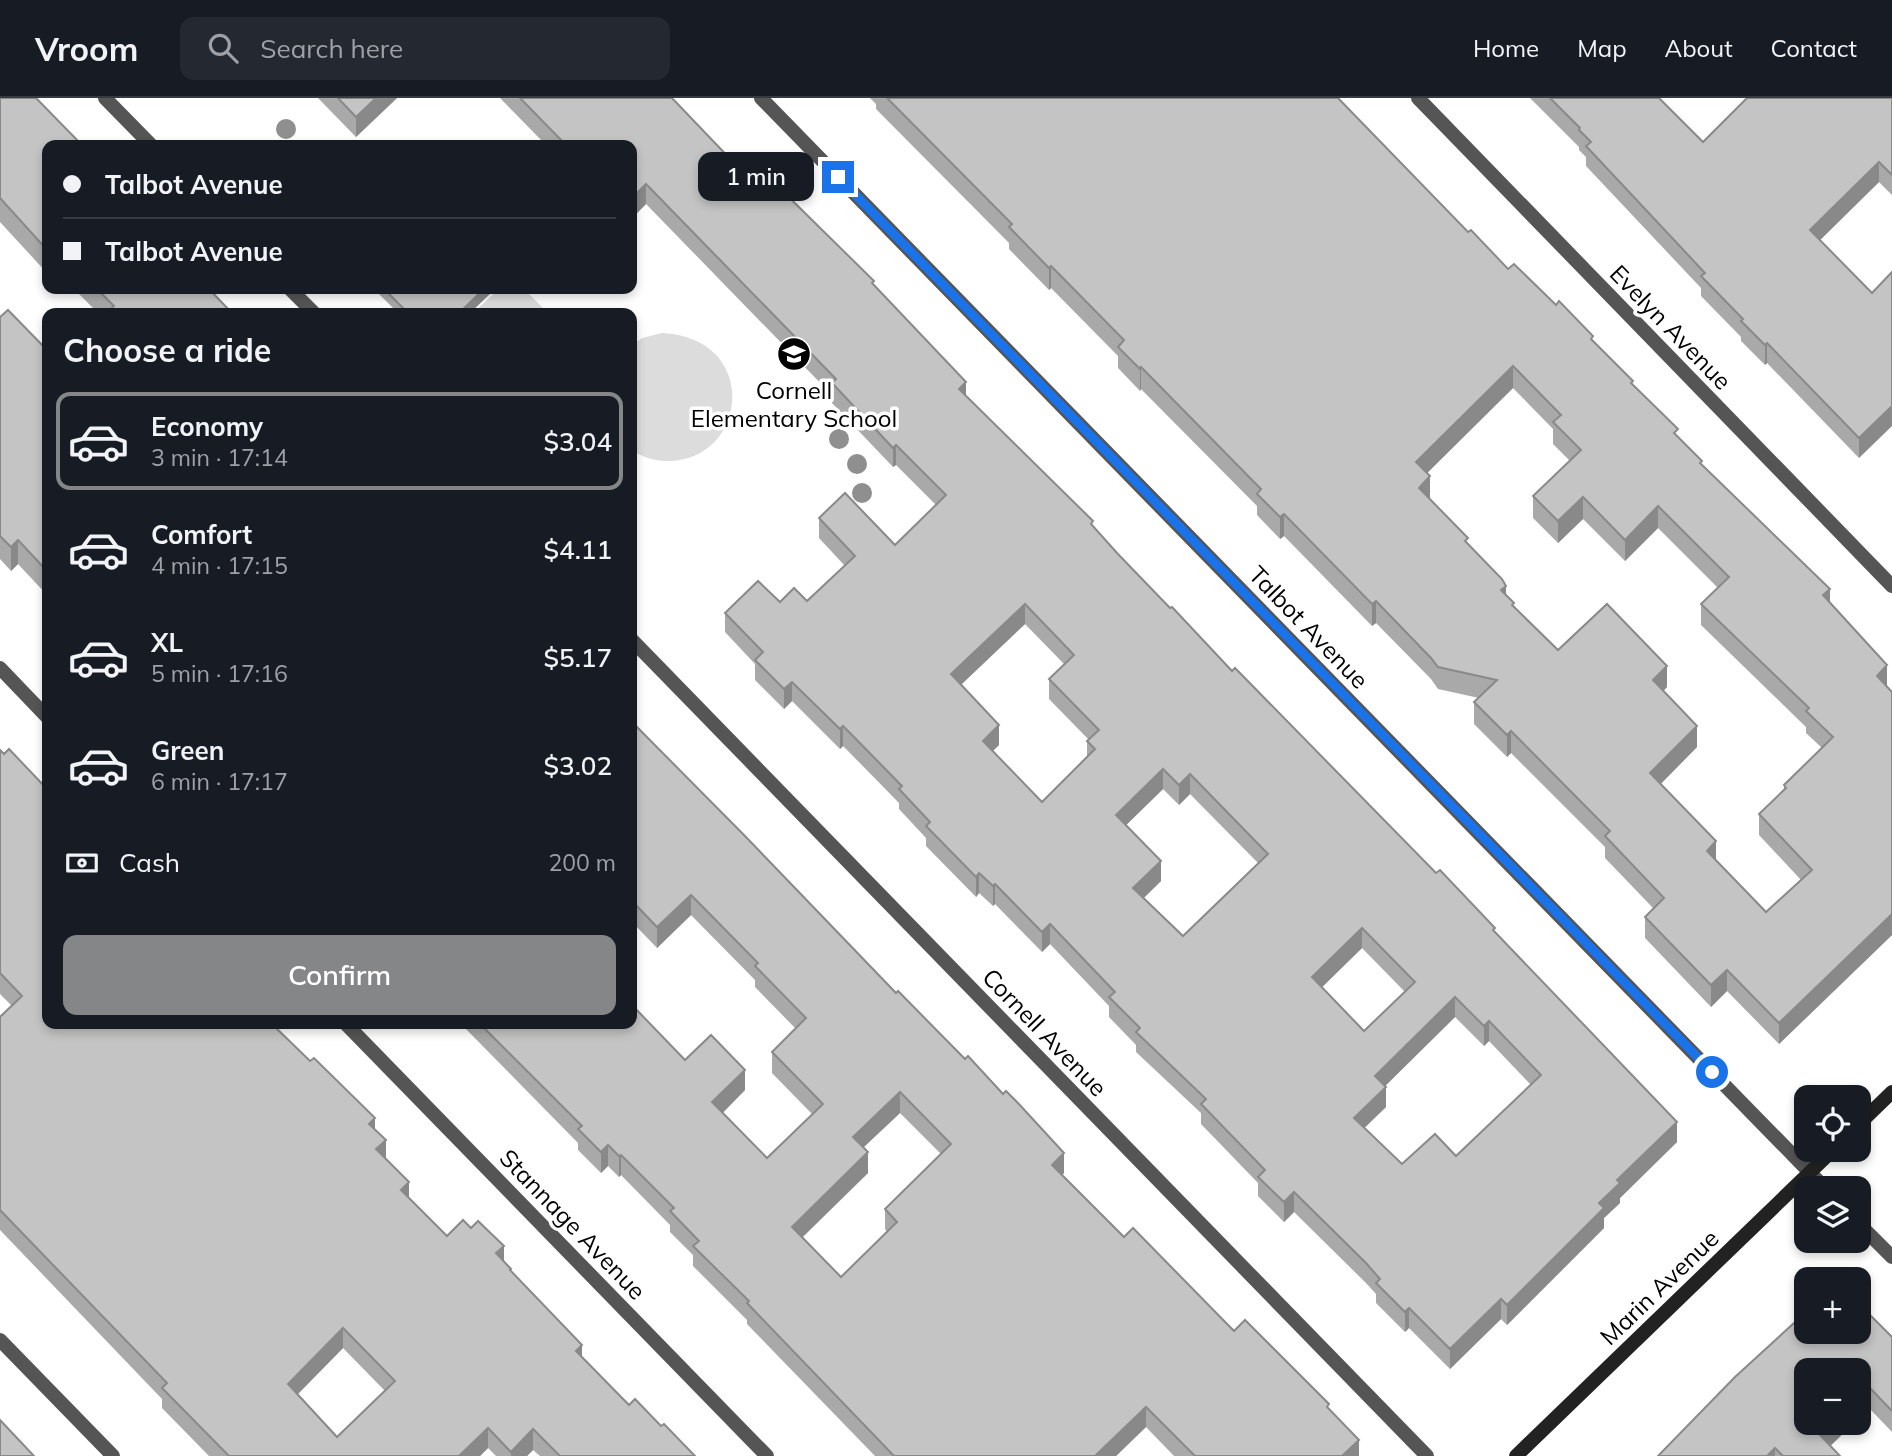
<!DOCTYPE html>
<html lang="en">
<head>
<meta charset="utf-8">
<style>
  :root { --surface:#171b24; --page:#242831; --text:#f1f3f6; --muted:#9ea1a6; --line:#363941; --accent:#858687 }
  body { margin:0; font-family:Mulish,sans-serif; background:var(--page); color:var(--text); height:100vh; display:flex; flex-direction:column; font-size:26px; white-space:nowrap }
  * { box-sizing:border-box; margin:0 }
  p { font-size:23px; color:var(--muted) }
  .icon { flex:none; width:38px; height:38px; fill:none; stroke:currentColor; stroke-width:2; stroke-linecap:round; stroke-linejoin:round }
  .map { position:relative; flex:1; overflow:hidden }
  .side { position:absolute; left:42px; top:210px; width:595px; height:721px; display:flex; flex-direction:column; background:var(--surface); border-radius:14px; box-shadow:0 4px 10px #0003 }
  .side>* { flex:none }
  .guide { position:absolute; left:42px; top:42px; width:595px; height:154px; border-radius:14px; box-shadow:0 4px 10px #0003; display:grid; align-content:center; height:154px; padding:0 21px; background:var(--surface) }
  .buttons { position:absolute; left:1794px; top:987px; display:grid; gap:14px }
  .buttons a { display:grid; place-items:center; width:77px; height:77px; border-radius:14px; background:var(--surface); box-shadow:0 4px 10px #0003; font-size:35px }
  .end { position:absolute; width:32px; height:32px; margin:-16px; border:9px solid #1a73e8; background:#fff; box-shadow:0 0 0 4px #fff }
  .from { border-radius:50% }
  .bubble { position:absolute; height:49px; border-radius:14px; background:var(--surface); box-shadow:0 4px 10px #0003; font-size:23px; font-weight:600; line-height:49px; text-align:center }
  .guide b { display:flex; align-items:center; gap:24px; height:66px; font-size:26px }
  .guide b+b { border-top:2px solid var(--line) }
  .guide i { width:18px; height:18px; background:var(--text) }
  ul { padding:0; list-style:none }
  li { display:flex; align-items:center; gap:21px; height:98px; margin:0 14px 10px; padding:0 7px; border:4px solid transparent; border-radius:14px }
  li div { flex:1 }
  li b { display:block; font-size:26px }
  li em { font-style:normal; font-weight:600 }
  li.on { border-color:var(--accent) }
  li>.icon { width:63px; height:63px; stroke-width:1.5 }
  h2 { padding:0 21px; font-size:32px; line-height:84px }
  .pay { display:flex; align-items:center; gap:18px; height:77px; padding:0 21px; font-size:26px }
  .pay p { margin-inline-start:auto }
  .cta { display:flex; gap:14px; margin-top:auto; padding:14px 21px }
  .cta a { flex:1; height:80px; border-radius:14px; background:var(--accent); color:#fff; font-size:28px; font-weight:600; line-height:80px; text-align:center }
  header { display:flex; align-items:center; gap:42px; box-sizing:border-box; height:98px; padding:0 35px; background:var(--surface); border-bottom:2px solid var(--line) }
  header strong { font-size:33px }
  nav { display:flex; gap:38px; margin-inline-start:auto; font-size:24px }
  .search { width:490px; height:63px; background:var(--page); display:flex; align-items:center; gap:18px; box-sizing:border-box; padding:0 24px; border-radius:14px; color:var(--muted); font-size:26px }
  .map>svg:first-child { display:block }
  .green { fill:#dcdcdc }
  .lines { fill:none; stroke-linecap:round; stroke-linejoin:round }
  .minor { stroke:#555; stroke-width:14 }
  .secondary { stroke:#222; stroke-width:14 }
  .tree { fill:#8f8f8f }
  .wall { fill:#a9a9a9; fill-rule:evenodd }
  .shaded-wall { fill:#898989 }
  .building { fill:#c4c4c4; stroke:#898989; stroke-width:2; fill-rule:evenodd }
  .route { stroke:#1a73e8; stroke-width:9 }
  .labels { text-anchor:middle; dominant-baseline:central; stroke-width:7; stroke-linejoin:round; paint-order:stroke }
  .street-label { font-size:24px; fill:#000; stroke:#fff }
  .poi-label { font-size:24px; fill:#000; stroke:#fff }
</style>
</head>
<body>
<header>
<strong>Vroom</strong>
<div class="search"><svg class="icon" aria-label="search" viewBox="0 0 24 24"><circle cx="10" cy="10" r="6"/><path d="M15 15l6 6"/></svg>Search here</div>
<nav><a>Home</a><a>Map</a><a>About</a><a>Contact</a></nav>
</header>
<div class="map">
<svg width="1892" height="1358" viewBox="0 0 1892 1358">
  <rect width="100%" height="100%" fill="#fff"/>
  <g class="green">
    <path d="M 499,191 L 524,191 L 548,215 L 473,215 Z"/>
    <path d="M 662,235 C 762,240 748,364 667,363 C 654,363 642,359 632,352 L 632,247 L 642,240 Z"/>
  </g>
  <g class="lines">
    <g class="minor">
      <path d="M 105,0 L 151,47"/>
      <path d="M 761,0 L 1825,1090"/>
      <path d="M 1418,0 L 1892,488"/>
      <path d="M 290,191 L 314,215"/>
      <path d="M 632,542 L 1427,1358"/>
      <path d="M 0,570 L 47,619"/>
      <path d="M 346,926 L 767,1358"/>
      <path d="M 1858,1125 L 1892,1159"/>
      <path d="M 0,1242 L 113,1358"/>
    </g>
    <g class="secondary">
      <path d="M 1858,1027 L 1892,994"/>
      <path d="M 1516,1358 L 1833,1052"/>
    </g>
  </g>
  <g class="tree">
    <circle cx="286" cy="31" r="10"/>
    <circle cx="839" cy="341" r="10"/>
    <circle cx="857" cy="366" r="10"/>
    <circle cx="862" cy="395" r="10"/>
  </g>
  <g class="wall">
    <path d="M 0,0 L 47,47 L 47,175 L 0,124 Z"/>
    <path d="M 318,0 L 397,0 L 356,39 Z"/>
    <path d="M 500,0 L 672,0 L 736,67 L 874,188 L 966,298 L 1093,429 L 1117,455 L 1232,573 L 1495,834 L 1677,1044 L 1620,1100 L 1620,1105 L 1604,1120 L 1604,1130 L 1507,1227 L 1501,1221 L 1450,1271 L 1409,1230 L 1405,1234 L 1376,1205 L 1376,1196 L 1366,1185 L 1294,1114 L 1284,1124 L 1258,1098 L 1258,1085 L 1201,1026 L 1201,1015 L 1136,954 L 1136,947 L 1109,919 L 1109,908 L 1050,846 L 1042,854 L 995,806 L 993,808 L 979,795 L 976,799 L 926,748 L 926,740 L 899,711 L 899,705 L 851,656 L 843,648 L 840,651 L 792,603 L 784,611 L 755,582 L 755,566 L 725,534 L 725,515 L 780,504 L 807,503 L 845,468 L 819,440 L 819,420 L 895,447 L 936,407 L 896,367 L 893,369 L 832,305 L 832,297 L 646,106 L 632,120 L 632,47 L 546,47 ZM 1025,526 L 1064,566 L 1049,581 L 1049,601 L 1089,642 L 1087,643 L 1087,659 L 1042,704 L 992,653 L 999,647 L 961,587 ZM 1163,691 L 1179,707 L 1190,696 L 1258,765 L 1183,838 L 1144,800 L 1161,783 L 1126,727 ZM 1362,850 L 1405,894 L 1364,933 L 1322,889 ZM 1455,919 L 1484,948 L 1489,943 L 1531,987 L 1456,1058 L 1402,1066 L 1364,1030 L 1386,1009 L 1385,988 Z"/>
    <path d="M 870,0 L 1338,0 L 1468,134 L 1508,171 L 1593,243 L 1702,367 L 1830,505 L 1887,589 L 1892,594 L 1892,837 L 1779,946 L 1727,893 L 1711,909 L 1645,840 L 1645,819 L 1653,810 L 1605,760 L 1605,749 L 1511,655 L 1507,659 L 1474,626 L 1474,604 L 1479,600 L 1438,591 L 1431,581 L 1376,525 L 1372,528 L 1284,438 L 1280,441 L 1257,417 L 1257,408 L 1141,291 L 1140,293 L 1118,270 L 1118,258 L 1051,190 L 1049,192 L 1009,151 L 1009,145 L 876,11 L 876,6 ZM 1513,290 L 1553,331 L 1553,346 L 1570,363 L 1533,398 L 1533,420 L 1558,445 L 1583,421 L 1625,463 L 1658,430 L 1718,490 L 1701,506 L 1701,527 L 1806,629 L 1806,635 L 1822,650 L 1784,687 L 1784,692 L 1759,716 L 1759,737 L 1801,782 L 1766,814 L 1716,763 L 1660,686 L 1697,649 L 1663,593 L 1667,589 L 1558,552 L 1514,508 L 1468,446 L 1430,401 L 1427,375 Z"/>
    <path d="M 1530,0 L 1659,0 L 1703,44 L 1892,0 L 1892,97 L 1879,84 L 1820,142 L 1872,195 L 1859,360 L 1767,265 L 1765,267 L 1741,243 L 1741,239 L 1701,198 L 1701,190 L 1586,68 L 1586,59 L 1579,52 L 1579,49 Z"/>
    <path d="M 74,191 L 209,191 L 232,215 L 98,215 Z"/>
    <path d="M 374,191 L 495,191 L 470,215 L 398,215 Z"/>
    <path d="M 0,219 L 47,252 L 47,497 L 18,466 L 11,473 L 0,461 Z"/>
    <path d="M 632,624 L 1064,1075 L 1062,1077 L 1124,1139 L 1329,1311 L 1359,1358 L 1174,1358 L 1146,1329 L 1116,1358 L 875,1358 L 747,1226 L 747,1222 L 693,1168 L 693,1157 L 670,1134 L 670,1127 L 621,1077 L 619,1079 L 608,1068 L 601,1075 L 578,1052 L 578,1045 L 461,926 L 632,926 L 685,962 L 745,992 L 723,1015 L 767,1060 L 812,1016 L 772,975 L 772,954 L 796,931 L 755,889 L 755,882 L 691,817 L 657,850 L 632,824 ZM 900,1015 L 941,1056 L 885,1111 L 885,1131 L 887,1134 L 841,1179 L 803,1139 L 868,1075 L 863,1050 Z"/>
    <path d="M 0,652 L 47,926 L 375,1031 L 386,1060 L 409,1101 L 447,1138 L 504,1163 L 511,1174 L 582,1259 L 629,1307 L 661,1328 L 695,1358 L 540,1358 L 533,1352 L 527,1358 L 496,1358 L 488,1350 L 480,1358 L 209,1358 L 162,1310 L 162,1301 L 0,1132 L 0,919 L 12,908 L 0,896 ZM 343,1250 L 385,1293 L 337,1339 L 298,1296 Z"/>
    <path d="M 1892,1239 L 1892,1334 L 1869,1310 L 1858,1320 L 1858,1272 L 1854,1325 L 1830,1348 L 1840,1358 L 1658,1358 Z"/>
  </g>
  <g class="shaded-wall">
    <path d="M 376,0 L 397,0 L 356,39 L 356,19 Z"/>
    <path d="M 1879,64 L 1879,84 L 1810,152 L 1810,132 Z"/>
    <path d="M 646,86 L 646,106 L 632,120 L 632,100 Z"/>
    <path d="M 1051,168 L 1051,190 L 1049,192 L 1049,170 Z"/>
    <path d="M 484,191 L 495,191 L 470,215 L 459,215 Z"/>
    <path d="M 1767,245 L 1767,265 L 1765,267 L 1765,247 Z"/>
    <path d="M 1513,268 L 1513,290 L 1416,386 L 1416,364 Z"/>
    <path d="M 1141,269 L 1141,291 L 1140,293 L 1140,271 Z"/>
    <path d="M 966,284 L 966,304 L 959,291 Z"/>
    <path d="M 1892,308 L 1892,328 L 1859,360 L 1859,340 Z"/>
    <path d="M 896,347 L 896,367 L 893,369 L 893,350 Z"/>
    <path d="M 1430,378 L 1430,400 L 1419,411 L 1419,390 Z"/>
    <path d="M 1583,399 L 1583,421 L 1558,445 L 1558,423 Z"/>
    <path d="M 1658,408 L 1658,430 L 1625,463 L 1625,442 Z"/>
    <path d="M 1284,416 L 1284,438 L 1280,441 L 1280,419 Z"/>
    <path d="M 18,442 L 18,466 L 11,473 L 11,449 Z"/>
    <path d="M 1506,488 L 1506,509 L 1501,492 Z"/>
    <path d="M 1830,491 L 1830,513 L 1823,497 Z"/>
    <path d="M 1376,503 L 1376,525 L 1372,528 L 1372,506 Z"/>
    <path d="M 1025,506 L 1025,526 L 951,596 L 951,576 Z"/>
    <path d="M 1887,567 L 1887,589 L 1877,578 Z"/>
    <path d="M 1667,568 L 1667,589 L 1653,604 L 1653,582 Z"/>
    <path d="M 792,584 L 792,603 L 784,611 L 784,591 Z"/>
    <path d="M 999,627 L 999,647 L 983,663 L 983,643 Z"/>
    <path d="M 843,628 L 843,648 L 840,651 L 840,631 Z"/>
    <path d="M 1697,628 L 1697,649 L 1650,697 L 1650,675 Z"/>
    <path d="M 1511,633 L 1511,655 L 1507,659 L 1507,637 Z"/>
    <path d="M 1163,671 L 1163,691 L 1116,737 L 1116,717 Z"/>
    <path d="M 1190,676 L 1190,696 L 1179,707 L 1179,687 Z"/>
    <path d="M 1716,743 L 1716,765 L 1707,753 Z"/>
    <path d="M 1161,763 L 1161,783 L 1133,810 L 1133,790 Z"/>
    <path d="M 979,775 L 979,795 L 976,799 L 976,779 Z"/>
    <path d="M 995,786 L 995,806 L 993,808 L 993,788 Z"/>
    <path d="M 691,797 L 691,817 L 657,850 L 657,829 Z"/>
    <path d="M 1892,816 L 1892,837 L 1779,946 L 1779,925 Z"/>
    <path d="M 1050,826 L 1050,846 L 1042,854 L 1042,834 Z"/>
    <path d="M 1362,830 L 1362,850 L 1312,899 L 1312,879 Z"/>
    <path d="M 1727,872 L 1727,893 L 1711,909 L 1711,887 Z"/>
    <path d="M 1455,899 L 1455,919 L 1375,998 L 1375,978 Z"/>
    <path d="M 1489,923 L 1489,943 L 1484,948 L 1484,928 Z"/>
    <path d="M 745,972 L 745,992 L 712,1025 L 712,1004 Z"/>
    <path d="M 1386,989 L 1386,1009 L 1354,1040 L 1354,1020 Z"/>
    <path d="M 900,994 L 900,1015 L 853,1059 L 853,1039 Z"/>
    <path d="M 375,1020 L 375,1040 L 369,1026 Z"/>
    <path d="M 1677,1024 L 1677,1044 L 1620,1100 L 1620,1105 L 1604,1120 L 1604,1130 L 1507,1227 L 1507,1207 L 1599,1105 L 1617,1082 Z"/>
    <path d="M 386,1042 L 386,1062 L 376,1051 Z"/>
    <path d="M 608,1047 L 608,1068 L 601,1075 L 601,1054 Z"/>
    <path d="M 868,1054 L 868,1075 L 792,1149 L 792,1129 Z"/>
    <path d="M 1064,1055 L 1064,1075 L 1052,1088 L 1052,1067 Z"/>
    <path d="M 621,1057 L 621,1077 L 619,1079 L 619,1058 Z"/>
    <path d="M 409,1084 L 409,1104 L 401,1092 Z"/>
    <path d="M 1294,1094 L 1294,1114 L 1284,1124 L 1284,1104 Z"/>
    <path d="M 504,1148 L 504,1169 L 496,1155 Z"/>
    <path d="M 1501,1201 L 1501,1221 L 1450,1271 L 1450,1251 Z"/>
    <path d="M 1409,1210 L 1409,1230 L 1405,1234 L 1405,1214 Z"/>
    <path d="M 343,1230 L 343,1250 L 288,1306 L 288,1286 Z"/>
    <path d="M 582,1247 L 582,1267 L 576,1253 Z"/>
    <path d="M 1869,1289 L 1869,1310 L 1858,1320 L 1858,1299 Z"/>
    <path d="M 1146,1309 L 1146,1329 L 1116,1358 L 1095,1358 Z"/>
    <path d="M 1832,1325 L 1854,1325 L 1820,1358 L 1820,1337 Z"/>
    <path d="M 488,1330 L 488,1350 L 480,1358 L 459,1358 Z"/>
    <path d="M 533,1331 L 533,1352 L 527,1358 L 511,1358 L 511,1354 Z"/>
    <path d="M 1359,1342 L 1359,1358 L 1342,1358 Z"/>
    <path d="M 1775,1350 L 1775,1358 L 1767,1358 Z"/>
  </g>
  <g class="building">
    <path d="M 0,0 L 36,0 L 82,47 L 47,47 L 47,152 L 0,100 Z"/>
    <path d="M 338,0 L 376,0 L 356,19 Z"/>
    <path d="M 520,0 L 672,0 L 736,67 L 746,57 L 874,183 L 872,185 L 966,284 L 959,291 L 1093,423 L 1091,426 L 1117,455 L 1170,510 L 1172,509 L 1232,573 L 1235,570 L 1436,775 L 1440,772 L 1495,830 L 1493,832 L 1677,1024 L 1617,1082 L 1620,1085 L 1599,1105 L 1604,1110 L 1507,1207 L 1501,1201 L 1450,1251 L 1409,1210 L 1405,1214 L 1376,1185 L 1380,1181 L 1366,1165 L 1294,1094 L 1284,1104 L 1258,1079 L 1265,1072 L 1201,1006 L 1206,1001 L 1136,934 L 1140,930 L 1109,899 L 1115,894 L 1050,826 L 1042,834 L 995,786 L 993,788 L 979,775 L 976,779 L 926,728 L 930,724 L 899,691 L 902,688 L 851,636 L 843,628 L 840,631 L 792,584 L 784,591 L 755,562 L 763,554 L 725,515 L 758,483 L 780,504 L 794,490 L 807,503 L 855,458 L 819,420 L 845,395 L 895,447 L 946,397 L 896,347 L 893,350 L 832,285 L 836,281 L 646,86 L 632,100 L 632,47 L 566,47 ZM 1025,506 L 1074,557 L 1049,581 L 1099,632 L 1087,643 L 1095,651 L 1042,704 L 983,643 L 999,627 L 951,576 ZM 1163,671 L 1179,687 L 1190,676 L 1268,756 L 1183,838 L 1133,790 L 1161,763 L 1116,717 ZM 1362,830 L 1415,884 L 1364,933 L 1312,879 ZM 1455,899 L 1484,928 L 1489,923 L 1541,977 L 1456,1058 L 1435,1036 L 1402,1066 L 1354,1020 L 1386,989 L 1375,978 Z"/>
    <path d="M 887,0 L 1338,0 L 1468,134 L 1471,132 L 1508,171 L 1514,166 L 1556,207 L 1559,203 L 1593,238 L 1591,241 L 1633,283 L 1631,285 L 1678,331 L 1674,335 L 1702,363 L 1700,365 L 1830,491 L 1823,497 L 1887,567 L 1877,578 L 1892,594 L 1892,816 L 1779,925 L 1727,872 L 1711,887 L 1645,819 L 1664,800 L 1605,738 L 1610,733 L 1511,633 L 1507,637 L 1474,604 L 1497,582 L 1438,569 L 1431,560 L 1376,503 L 1372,506 L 1284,416 L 1280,419 L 1257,396 L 1261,391 L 1141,269 L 1140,271 L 1118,249 L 1124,242 L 1051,168 L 1049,170 L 1009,129 L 1012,126 ZM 1513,268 L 1561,317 L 1553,324 L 1581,352 L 1533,398 L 1558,423 L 1583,399 L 1625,442 L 1658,408 L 1729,479 L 1701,506 L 1809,610 L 1806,613 L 1833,639 L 1784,687 L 1786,690 L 1759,716 L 1812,772 L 1766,814 L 1707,753 L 1716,743 L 1650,675 L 1697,628 L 1653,582 L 1667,568 L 1607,506 L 1558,552 L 1512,507 L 1514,505 L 1501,492 L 1506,488 L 1502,481 L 1465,443 L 1468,440 L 1419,390 L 1430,378 L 1416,364 Z"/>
    <path d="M 1550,0 L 1659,0 L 1703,44 L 1747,0 L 1892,0 L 1892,77 L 1879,64 L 1810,132 L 1872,195 L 1892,174 L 1892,308 L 1859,340 L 1767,245 L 1765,247 L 1741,223 L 1743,221 L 1701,178 L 1705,175 L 1586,48 L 1591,44 L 1579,32 L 1580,30 Z"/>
    <path d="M 97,191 L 209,191 L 232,215 L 106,215 L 114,208 Z"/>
    <path d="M 384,191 L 484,191 L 459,215 L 408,215 Z"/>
    <path d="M 8,212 L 47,252 L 47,473 L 18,442 L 11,449 L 0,438 L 0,219 Z"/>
    <path d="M 632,624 L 744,737 L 896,895 L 898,893 L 965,961 L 968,958 L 1003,996 L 1006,993 L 1018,1005 L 1064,1055 L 1052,1067 L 1124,1139 L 1133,1130 L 1234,1233 L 1245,1222 L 1329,1306 L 1327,1309 L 1359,1342 L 1342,1358 L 1195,1358 L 1146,1309 L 1095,1358 L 894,1358 L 747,1205 L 749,1203 L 693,1148 L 699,1143 L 670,1113 L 674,1110 L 621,1057 L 619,1058 L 608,1047 L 601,1054 L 578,1031 L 582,1028 L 480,926 L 632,926 L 632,907 L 685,962 L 711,937 L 745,972 L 712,1004 L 767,1060 L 823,1006 L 772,954 L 806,920 L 755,868 L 758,865 L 691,797 L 657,829 L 632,803 ZM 900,994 L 951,1046 L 885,1111 L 897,1124 L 841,1179 L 792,1129 L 868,1054 L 853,1039 Z"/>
    <path d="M 9,651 L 47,691 L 47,926 L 272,926 L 310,963 L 314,960 L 375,1020 L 369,1026 L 386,1042 L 376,1051 L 409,1084 L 401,1092 L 447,1138 L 463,1122 L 471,1130 L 478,1123 L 504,1148 L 496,1155 L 511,1171 L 510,1172 L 582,1247 L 576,1253 L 629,1307 L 635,1301 L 661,1328 L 664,1326 L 695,1358 L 560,1358 L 533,1331 L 511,1354 L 488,1330 L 459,1358 L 229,1358 L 162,1290 L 167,1285 L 0,1112 L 0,919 L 22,898 L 0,875 L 0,652 L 4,656 ZM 343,1230 L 395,1283 L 337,1339 L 288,1286 Z"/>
    <path d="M 1858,1205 L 1892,1239 L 1892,1313 L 1869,1289 L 1858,1299 L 1858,1272 L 1806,1272 L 1806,1325 L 1832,1325 L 1820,1337 L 1840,1358 L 1783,1358 L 1775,1350 L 1767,1358 L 1658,1358 L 1735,1279 L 1806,1214 L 1806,1234 L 1858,1234 Z"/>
    <path d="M 0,1322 L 34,1358 L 0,1358 Z"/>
  </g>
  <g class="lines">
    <path class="route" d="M 838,79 L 1712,974"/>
  </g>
  <defs>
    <g id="school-disc" transform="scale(1.75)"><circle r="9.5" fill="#000" stroke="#fff"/><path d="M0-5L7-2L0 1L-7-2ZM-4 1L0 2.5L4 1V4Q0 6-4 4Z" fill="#fff"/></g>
  </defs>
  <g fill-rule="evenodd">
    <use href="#school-disc" x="794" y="256"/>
  </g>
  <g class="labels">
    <g class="street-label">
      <text transform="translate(1671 229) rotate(46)">Evelyn Avenue</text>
      <text transform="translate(1309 529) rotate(46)">Talbot Avenue</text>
      <text transform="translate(1045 934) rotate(46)">Cornell Avenue</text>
      <text transform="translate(573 1126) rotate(46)">Stannage Avenue</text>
      <text transform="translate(1659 1189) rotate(-44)">Marin Avenue</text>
    </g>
    <g class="poi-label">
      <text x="794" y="292">Cornell<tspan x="794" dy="28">Elementary School</tspan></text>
    </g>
  </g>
</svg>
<div class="buttons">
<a><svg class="icon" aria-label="locate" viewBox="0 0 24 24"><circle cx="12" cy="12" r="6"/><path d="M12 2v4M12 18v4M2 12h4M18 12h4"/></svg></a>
<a><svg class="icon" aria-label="layers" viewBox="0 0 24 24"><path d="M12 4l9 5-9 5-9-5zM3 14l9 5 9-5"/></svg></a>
<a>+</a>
<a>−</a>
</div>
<i class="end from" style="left:1712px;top:974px"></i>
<i class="end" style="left:838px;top:79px"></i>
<div class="bubble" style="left:698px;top:54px;width:116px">1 min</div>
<div class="guide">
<b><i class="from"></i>Talbot Avenue</b>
<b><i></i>Talbot Avenue</b>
</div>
<section class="side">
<h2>Choose a ride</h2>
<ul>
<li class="on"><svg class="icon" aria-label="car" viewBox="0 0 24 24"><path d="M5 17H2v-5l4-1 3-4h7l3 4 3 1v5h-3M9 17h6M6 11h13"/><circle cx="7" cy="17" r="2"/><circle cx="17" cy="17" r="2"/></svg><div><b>Economy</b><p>3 min · 17:14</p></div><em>$3.04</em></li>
<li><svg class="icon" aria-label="car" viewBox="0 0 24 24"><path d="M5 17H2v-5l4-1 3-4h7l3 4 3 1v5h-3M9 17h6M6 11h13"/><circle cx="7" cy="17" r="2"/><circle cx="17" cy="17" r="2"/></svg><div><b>Comfort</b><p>4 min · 17:15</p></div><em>$4.11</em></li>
<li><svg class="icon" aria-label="car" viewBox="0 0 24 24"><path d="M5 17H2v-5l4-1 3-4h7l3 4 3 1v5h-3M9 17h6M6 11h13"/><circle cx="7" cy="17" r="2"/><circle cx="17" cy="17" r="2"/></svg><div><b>XL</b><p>5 min · 17:16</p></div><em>$5.17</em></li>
<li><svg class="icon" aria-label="car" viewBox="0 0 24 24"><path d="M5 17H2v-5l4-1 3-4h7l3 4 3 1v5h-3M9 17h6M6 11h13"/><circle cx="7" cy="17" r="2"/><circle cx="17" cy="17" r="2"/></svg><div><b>Green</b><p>6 min · 17:17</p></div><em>$3.02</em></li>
</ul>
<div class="pay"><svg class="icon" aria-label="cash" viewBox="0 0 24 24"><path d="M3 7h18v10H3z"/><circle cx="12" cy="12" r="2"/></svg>Cash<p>200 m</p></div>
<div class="cta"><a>Confirm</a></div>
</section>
</div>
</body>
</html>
